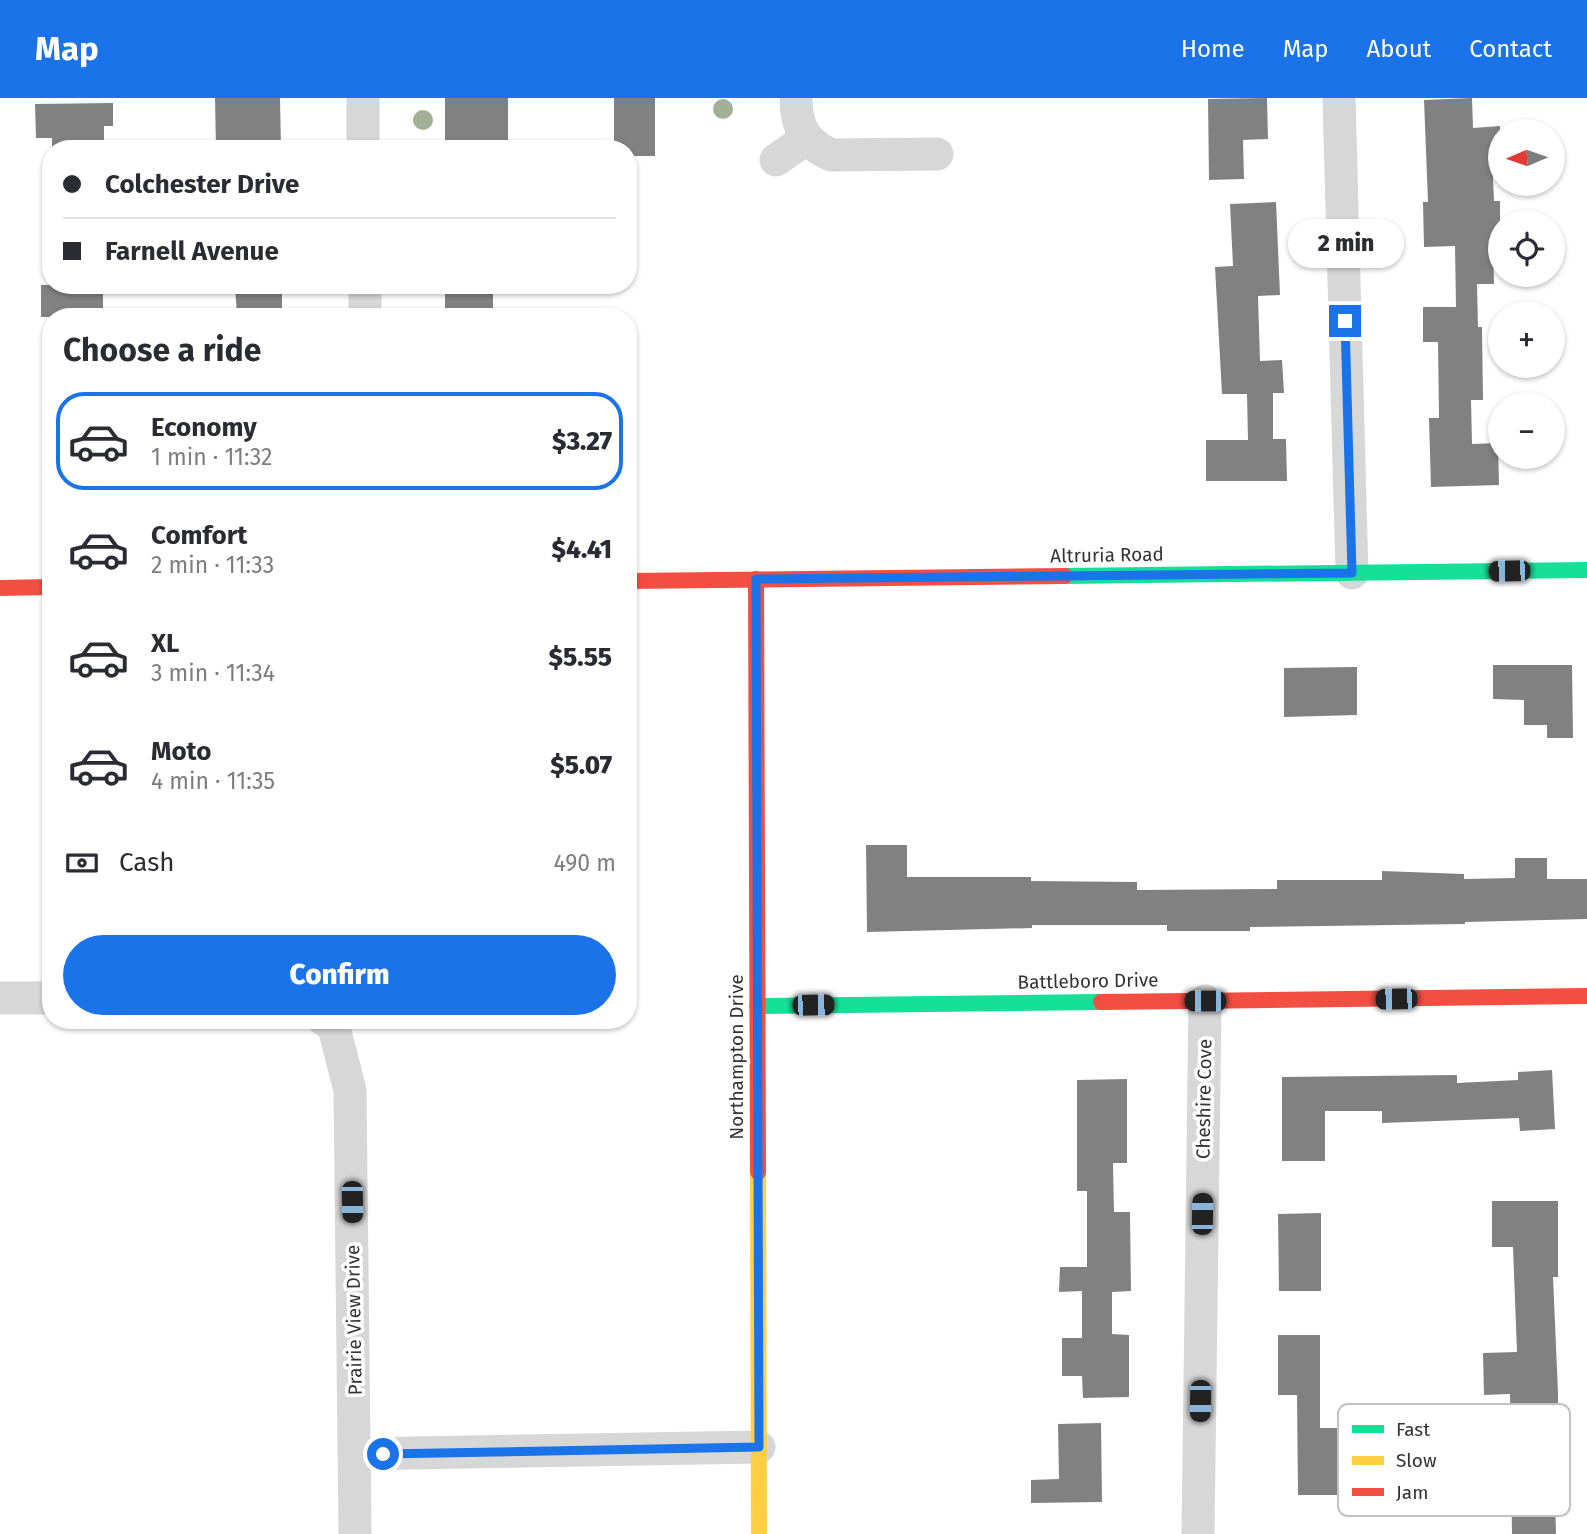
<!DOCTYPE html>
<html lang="en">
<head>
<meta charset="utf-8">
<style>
  :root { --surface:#fff; --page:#f2f2f3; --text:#2b2b33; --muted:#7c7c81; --line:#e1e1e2; --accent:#1a73e8 }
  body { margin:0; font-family:"Fira Sans",sans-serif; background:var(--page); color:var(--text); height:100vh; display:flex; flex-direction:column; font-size:26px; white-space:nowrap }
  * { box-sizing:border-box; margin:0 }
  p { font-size:23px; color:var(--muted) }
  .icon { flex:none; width:38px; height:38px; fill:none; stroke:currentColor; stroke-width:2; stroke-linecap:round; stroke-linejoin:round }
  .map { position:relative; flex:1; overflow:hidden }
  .panel { position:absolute; left:42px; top:210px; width:595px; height:721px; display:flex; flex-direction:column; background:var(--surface); border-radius:28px; box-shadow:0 2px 5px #0004 }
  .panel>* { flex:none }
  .top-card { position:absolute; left:42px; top:42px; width:595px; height:154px; border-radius:28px; box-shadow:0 2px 5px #0004; display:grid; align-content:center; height:154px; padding:0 21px; background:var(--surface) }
  .needle { width:46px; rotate:268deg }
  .buttons { position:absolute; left:1488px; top:21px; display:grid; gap:14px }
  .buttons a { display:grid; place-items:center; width:77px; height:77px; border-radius:50%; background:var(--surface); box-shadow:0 2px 5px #0004; font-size:35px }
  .end { position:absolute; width:32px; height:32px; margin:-16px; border:9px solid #1a73e8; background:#fff; box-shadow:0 0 0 4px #fff }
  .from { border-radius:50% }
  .bubble { position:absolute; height:49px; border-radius:24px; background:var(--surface); box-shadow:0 2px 5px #0004; font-size:23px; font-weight:800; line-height:49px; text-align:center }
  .car { position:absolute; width:21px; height:42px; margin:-21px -10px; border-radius:9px; box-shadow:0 0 5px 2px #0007; background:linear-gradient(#222 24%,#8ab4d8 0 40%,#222 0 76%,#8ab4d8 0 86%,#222 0) }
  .top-card b { display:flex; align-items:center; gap:24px; height:66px; font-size:26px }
  .top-card b+b { border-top:2px solid var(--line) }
  .top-card i { width:18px; height:18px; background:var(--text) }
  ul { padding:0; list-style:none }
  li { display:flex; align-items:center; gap:21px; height:98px; margin:0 14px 10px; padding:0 7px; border:4px solid transparent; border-radius:28px }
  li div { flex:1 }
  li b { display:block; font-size:26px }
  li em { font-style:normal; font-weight:800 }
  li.on { border-color:var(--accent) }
  li>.icon { width:63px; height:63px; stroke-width:1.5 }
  h2 { padding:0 21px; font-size:32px; line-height:84px }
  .pay { display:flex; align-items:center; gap:18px; height:77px; padding:0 21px; font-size:26px }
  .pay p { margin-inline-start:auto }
  .cta { display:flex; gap:14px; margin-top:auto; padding:14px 21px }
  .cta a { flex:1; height:80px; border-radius:42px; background:var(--accent); color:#fff; font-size:28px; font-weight:800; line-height:80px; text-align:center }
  header { display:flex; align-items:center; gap:42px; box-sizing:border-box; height:98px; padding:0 35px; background:var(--accent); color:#fff }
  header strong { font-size:33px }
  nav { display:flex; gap:38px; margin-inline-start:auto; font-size:24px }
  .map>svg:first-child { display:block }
  .building { fill:#818181 }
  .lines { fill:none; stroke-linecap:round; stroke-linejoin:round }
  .street { stroke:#d7d7d7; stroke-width:33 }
  .fast { stroke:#16e098; stroke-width:16 }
  .slow { stroke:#ffcf43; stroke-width:16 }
  .jam { stroke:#f24e42; stroke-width:16 }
  .tree { fill:#a2b095 }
  .route { stroke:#1a73e8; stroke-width:9 }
  .labels { text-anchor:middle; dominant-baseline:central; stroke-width:7; stroke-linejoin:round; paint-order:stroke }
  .street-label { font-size:19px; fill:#333; stroke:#fff }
  .key { fill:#fff; stroke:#c2c2c2; stroke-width:2 }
  .key-label { font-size:19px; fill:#333 }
</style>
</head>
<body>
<header>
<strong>Map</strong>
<nav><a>Home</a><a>Map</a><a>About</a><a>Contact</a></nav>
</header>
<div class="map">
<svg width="1587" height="1436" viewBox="0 0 1587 1436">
  <rect width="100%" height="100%" fill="#fff"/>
  <g class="building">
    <path d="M 215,0 L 280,0 L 281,51 L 216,51 Z"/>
    <rect x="445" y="0" width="63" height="51"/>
    <path d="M 614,0 L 655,0 L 655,58 L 628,58 L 628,51 L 614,51 Z"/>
    <path d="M 1267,0 L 1268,41 L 1243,42 L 1244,81 L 1209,82 L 1208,1 Z"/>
    <path d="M 1472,0 L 1473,30 L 1500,28 L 1500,59 L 1492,59 L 1494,103 L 1500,103 L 1500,145 L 1493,145 L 1494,186 L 1477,186 L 1478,229 L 1482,229 L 1483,302 L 1471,302 L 1472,346 L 1498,345 L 1499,387 L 1431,389 L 1429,320 L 1439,320 L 1438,244 L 1423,244 L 1423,209 L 1456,209 L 1455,148 L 1424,149 L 1423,104 L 1428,104 L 1424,2 Z"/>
    <path d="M 113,5 L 113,28 L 104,28 L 104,51 L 52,51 L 52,40 L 36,40 L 35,6 Z"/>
    <path d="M 1276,104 L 1280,197 L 1258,198 L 1260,263 L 1282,262 L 1284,295 L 1273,295 L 1273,341 L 1286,341 L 1287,383 L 1206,383 L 1206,342 L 1248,342 L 1247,296 L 1222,296 L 1215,169 L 1233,168 L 1230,106 Z"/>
    <rect x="41" y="187" width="62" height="32"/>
    <path d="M 235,187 L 282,187 L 282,219 L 237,219 Z"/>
    <rect x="445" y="187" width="48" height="32"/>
    <path d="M 1493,567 L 1572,567 L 1573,640 L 1547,640 L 1547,627 L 1524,627 L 1524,602 L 1493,601 Z"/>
    <path d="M 1357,569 L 1357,617 L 1284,619 L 1284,570 Z"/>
    <path d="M 866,747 L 907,747 L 907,779 L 1031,779 L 1031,783 L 1137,784 L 1137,792 L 1277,791 L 1277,782 L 1382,782 L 1382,773 L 1464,776 L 1464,781 L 1515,780 L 1515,760 L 1547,760 L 1547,781 L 1587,781 L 1587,821 L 1465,824 L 1465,826 L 1250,829 L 1250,833 L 1167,833 L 1167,827 L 1032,827 L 1032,830 L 867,834 Z"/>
    <path d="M 1552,972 L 1555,1031 L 1520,1033 L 1519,1020 L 1382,1025 L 1382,1013 L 1325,1013 L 1325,1063 L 1282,1063 L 1282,979 L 1457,977 L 1457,985 L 1518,982 L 1518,974 Z"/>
    <path d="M 1127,981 L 1127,1065 L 1113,1065 L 1114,1114 L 1130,1114 L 1131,1193 L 1112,1194 L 1112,1236 L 1129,1237 L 1129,1299 L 1083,1300 L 1082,1278 L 1062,1278 L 1062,1240 L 1082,1240 L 1082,1193 L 1059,1194 L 1060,1169 L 1087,1169 L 1087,1093 L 1077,1093 L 1077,982 Z"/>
    <path d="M 1492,1103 L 1558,1103 L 1558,1179 L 1553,1179 L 1558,1295 L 1558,1400 L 1555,1400 L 1556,1436 L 1512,1436 L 1510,1296 L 1484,1297 L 1483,1255 L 1517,1254 L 1513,1149 L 1492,1149 Z"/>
    <path d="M 1321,1115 L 1321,1193 L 1279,1193 L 1278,1116 Z"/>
    <path d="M 1278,1237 L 1320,1237 L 1320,1330 L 1344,1330 L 1344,1397 L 1298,1397 L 1297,1297 L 1278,1297 Z"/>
    <path d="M 1101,1325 L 1102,1404 L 1031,1405 L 1031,1382 L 1059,1381 L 1058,1326 Z"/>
  </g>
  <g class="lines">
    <g class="street">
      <path d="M 363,0 L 363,51"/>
      <path d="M 796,0 C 796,29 805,45 831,57 L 937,56"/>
      <path d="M 1339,0 L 1352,475"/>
      <path d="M 776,62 L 806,41"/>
      <path d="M 365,187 L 365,219"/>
      <path d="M 0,900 L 51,900"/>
      <path d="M 324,922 L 333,926 L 350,992 L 355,1436"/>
      <path d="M 356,1356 L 759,1349"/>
      <path d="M 1198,1436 L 1205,903"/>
    </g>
    <g class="fast">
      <path d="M 1065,478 L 1587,472"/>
      <path d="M 757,908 L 1101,904"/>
    </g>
    <path class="slow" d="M 758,1074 L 759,1436"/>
    <g class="jam">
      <path d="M 756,481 L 758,1074"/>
      <path d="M 628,483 L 1065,478"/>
      <path d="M 0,490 L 51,489"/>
      <path d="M 1101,904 L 1587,898"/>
    </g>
  </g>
  <g class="tree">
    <circle cx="723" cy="11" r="10"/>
    <circle cx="423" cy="22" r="10"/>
  </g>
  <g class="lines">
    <path class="route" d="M 383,1356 L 759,1349 L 756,481 L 1352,475 L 1345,223"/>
  </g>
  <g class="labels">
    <g class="street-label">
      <text transform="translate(1107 457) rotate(-1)">Altruria Road</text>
      <text transform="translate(1088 883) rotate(-1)">Battleboro Drive</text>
      <text transform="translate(736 959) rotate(-90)">Northampton Drive</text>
      <text transform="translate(1204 1001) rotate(-89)">Cheshire Cove</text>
      <text transform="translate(354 1222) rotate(-91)">Prairie View Drive</text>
    </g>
  </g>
  <rect x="1338" y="1306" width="232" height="112" rx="10" class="key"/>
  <rect x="1352" y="1327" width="32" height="8" fill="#16e098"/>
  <rect x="1352" y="1358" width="32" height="9" fill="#ffcf43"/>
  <rect x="1352" y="1390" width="32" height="8" fill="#f24e42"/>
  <g class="key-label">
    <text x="1396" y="1338">Fast</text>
    <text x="1396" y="1369">Slow</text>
    <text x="1396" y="1401">Jam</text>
  </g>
</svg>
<div class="buttons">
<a><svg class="needle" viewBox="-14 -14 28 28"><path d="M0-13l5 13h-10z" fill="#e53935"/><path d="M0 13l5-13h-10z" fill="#7c7c81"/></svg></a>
<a><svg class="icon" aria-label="locate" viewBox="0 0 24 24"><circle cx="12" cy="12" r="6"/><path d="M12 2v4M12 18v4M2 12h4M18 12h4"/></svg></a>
<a>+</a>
<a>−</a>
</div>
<i class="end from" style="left:383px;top:1356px"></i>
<i class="end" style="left:1345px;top:223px"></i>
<div class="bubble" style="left:1288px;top:121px;width:116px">2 min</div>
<i class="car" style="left:1509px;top:473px;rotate:269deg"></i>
<i class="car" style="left:1396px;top:901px;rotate:269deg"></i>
<i class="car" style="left:1205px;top:903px;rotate:270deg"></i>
<i class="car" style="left:813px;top:907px;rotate:89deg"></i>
<i class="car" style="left:352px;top:1104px;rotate:179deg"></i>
<i class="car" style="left:1202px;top:1116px;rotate:1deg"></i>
<i class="car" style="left:1200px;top:1303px;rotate:181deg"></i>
<div class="top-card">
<b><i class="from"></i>Colchester Drive</b>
<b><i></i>Farnell Avenue</b>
</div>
<section class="panel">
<h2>Choose a ride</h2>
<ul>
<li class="on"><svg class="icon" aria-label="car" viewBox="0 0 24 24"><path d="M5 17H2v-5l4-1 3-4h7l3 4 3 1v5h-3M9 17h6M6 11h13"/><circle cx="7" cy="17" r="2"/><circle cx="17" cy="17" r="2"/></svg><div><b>Economy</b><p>1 min · 11:32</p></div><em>$3.27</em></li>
<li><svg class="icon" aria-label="car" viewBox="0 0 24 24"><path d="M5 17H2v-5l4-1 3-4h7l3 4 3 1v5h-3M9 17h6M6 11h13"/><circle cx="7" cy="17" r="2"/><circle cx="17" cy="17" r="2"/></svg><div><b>Comfort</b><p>2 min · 11:33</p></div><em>$4.41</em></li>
<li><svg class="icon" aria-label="car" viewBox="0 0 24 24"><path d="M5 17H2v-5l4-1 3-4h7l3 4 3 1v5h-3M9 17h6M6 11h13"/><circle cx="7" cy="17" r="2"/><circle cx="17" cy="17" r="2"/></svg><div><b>XL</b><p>3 min · 11:34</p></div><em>$5.55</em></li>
<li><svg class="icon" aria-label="car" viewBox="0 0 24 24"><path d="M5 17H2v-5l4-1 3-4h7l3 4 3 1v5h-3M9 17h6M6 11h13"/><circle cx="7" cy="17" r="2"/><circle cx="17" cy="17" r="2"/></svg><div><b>Moto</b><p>4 min · 11:35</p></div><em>$5.07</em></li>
</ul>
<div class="pay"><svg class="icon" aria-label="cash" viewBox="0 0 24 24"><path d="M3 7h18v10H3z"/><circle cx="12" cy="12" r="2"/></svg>Cash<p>490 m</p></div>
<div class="cta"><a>Confirm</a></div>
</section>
</div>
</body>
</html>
